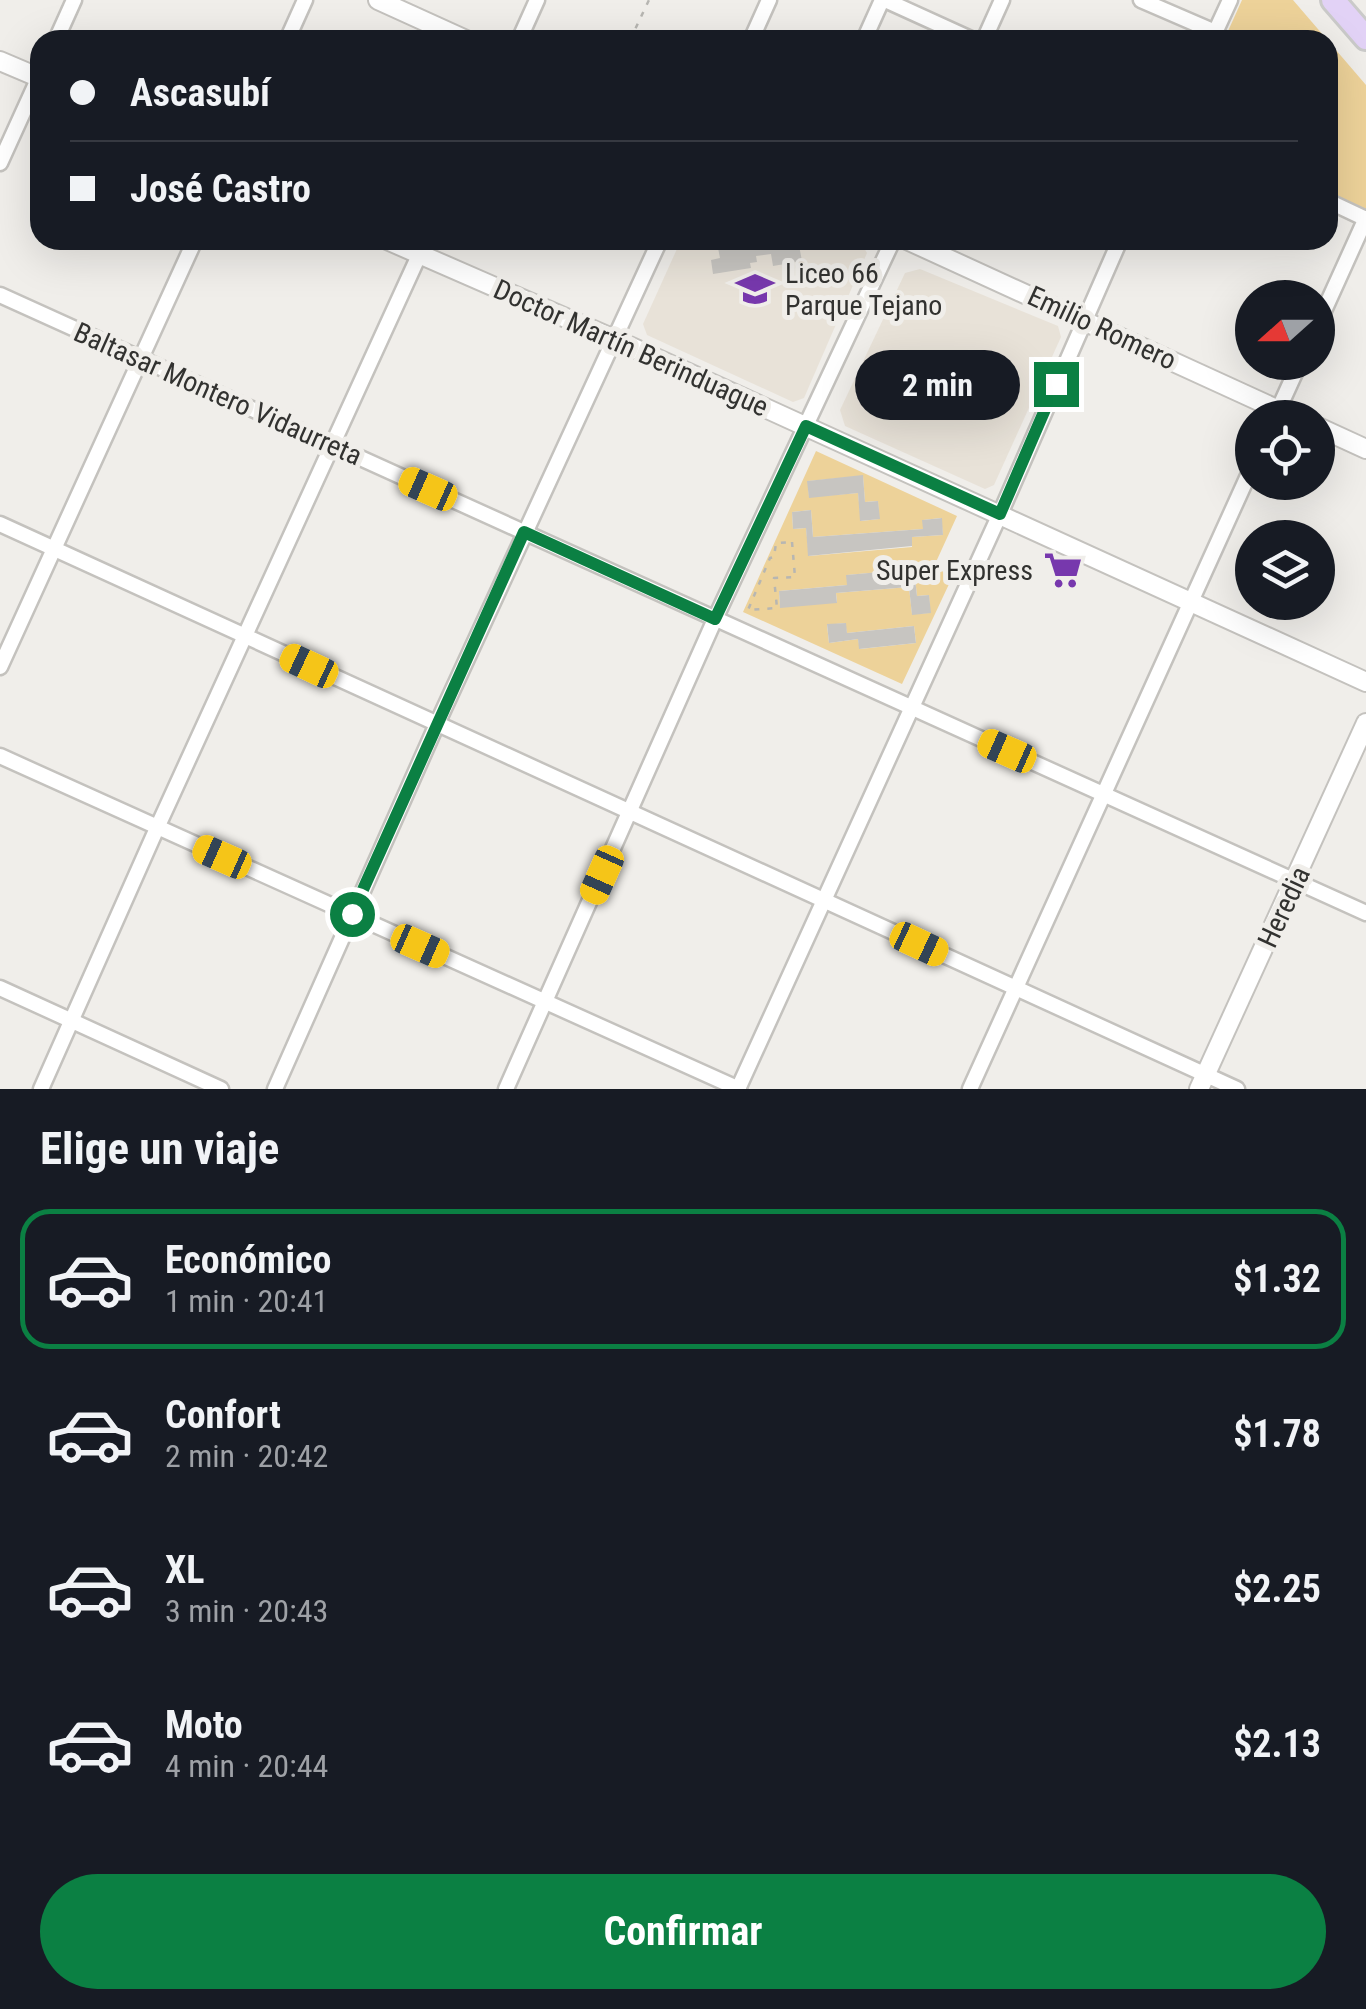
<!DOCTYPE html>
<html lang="es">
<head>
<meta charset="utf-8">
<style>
  :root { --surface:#171b24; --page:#20242c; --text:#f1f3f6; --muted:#9ea1a6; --line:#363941; --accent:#0b8043 }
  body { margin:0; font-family:"Roboto Condensed",sans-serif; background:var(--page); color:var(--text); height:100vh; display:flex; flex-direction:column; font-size:38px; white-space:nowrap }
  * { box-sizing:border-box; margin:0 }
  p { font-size:32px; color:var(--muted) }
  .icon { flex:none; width:55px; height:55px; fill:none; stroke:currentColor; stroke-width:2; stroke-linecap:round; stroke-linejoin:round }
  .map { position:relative; height:1089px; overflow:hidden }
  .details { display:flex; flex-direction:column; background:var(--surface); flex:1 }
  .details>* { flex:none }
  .top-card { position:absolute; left:30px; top:30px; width:1308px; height:220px; border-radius:30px; box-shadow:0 10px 40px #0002; display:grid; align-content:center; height:220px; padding:0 40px; background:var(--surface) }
  .needle { width:65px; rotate:249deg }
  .buttons { position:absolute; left:1235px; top:280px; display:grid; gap:20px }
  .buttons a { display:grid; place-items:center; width:100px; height:100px; border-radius:50%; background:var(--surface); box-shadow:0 10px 40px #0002; font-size:50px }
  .end { position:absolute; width:45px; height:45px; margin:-22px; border:12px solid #0b8043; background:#fff; box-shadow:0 0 0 5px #fff }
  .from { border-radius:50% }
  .bubble { position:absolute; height:70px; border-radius:35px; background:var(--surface); box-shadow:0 10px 40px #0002; font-size:32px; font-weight:700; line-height:70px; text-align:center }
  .car { position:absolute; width:30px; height:60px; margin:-30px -15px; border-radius:12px; box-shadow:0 0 8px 2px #0007; background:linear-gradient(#f5c518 24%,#345 0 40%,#f5c518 0 76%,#345 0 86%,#f5c518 0) }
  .top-card b { display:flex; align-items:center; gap:35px; height:95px; font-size:38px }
  .top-card b+b { border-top:2px solid var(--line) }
  .top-card i { width:25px; height:25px; background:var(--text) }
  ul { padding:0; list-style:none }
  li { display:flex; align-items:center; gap:30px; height:140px; margin:0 20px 15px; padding:0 20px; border:5px solid transparent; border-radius:30px }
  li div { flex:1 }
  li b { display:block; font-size:38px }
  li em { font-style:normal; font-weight:700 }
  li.on { border-color:var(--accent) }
  li>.icon { width:90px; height:90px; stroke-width:1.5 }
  h2 { padding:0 40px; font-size:45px; line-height:120px }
  .cta { display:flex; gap:20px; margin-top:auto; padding:20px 40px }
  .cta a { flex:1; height:115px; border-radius:60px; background:var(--accent); color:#fff; font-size:40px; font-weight:700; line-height:115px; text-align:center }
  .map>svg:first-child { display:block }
  .built { fill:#e8e2d8 }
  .green { fill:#edd299; fill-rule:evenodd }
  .building { fill:#c7c5c1 }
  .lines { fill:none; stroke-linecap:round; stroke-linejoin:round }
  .minor-casing { stroke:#c4c2be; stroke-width:19 }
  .tertiary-casing { stroke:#c4c2be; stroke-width:22 }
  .trunk-casing { stroke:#cacac9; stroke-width:28 }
  .path { stroke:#b7b6b2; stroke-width:2.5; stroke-dasharray:5 8; stroke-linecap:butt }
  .minor { stroke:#fff; stroke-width:14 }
  .tertiary { stroke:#fff; stroke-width:18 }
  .trunk { stroke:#e2d2f6; stroke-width:22 }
  .route { stroke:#0b8043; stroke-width:12 }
  .labels { text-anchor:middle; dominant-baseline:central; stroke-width:10; stroke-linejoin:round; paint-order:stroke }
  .poi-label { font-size:28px; fill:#323230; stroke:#f0eeea; text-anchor:start }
  .street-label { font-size:28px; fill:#323230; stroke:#f0eeea }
</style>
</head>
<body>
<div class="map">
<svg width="1366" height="1089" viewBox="0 0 1366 1089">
  <rect width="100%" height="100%" fill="#f0eeea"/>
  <g class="built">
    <path d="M 681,240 L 860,241 L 867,253 L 804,398 L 793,402 L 647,335 L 643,324 Z"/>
    <path d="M 920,269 L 1058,326 L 1061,337 L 994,485 L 985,489 L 845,426 L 840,410 L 905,273 Z"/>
  </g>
  <g class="green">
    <path d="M 1242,0 L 1293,0 L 1366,85 L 1366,212 L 1328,195 L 1328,40 L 1224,40 Z"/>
    <path d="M 816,451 L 957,516 L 936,562 L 950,582 L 902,684 L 743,612 ZM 863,476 L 865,502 L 878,501 L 879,519 L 861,521 L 858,493 L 809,497 L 808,481 ZM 811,510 L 813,537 L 923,529 L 923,520 L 941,518 L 943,535 L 912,537 L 912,547 L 809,556 L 806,528 L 793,529 L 792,512 ZM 914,569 L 917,596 L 929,595 L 930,613 L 912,614 L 909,587 L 836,593 L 837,602 L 780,607 L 779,591 L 847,585 L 847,575 ZM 845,623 L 847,633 L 914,626 L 916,643 L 860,649 L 858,639 L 829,643 L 827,625 Z"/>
  </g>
  <g class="building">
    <path d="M 707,240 L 798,240 L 802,261 L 773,266 L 771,254 L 756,256 L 757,262 L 750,263 L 751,268 L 713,274 L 711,260 L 720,258 L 718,248 L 709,250 Z"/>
    <path d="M 863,475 L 865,502 L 878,501 L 880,519 L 860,521 L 858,493 L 809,498 L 807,481 Z"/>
    <path d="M 811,510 L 813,537 L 923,529 L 922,520 L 942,518 L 943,535 L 912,537 L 912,546 L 808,556 L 806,528 L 793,529 L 792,512 Z"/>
    <path d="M 914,569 L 917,596 L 929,595 L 931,613 L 912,615 L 909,587 L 836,593 L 837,603 L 780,608 L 779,591 L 847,585 L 846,575 Z"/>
    <path d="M 846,623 L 847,633 L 914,626 L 916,643 L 859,649 L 858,639 L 829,643 L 827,624 Z"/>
  </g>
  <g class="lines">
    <g class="minor-casing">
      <g id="minor">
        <path d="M 885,0 L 973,40"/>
        <path d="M 1141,0 L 1215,32"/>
        <path d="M 1212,39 L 1230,0"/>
        <path d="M 56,40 L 74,0"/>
        <path d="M 287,40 L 305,0"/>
        <path d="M 519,40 L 537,0"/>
        <path d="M 751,40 L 769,0"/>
        <path d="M 864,40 L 882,0"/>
        <path d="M 984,40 L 1002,0"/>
        <path d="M 0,163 L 40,75"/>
        <path d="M 1328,201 L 1366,219"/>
        <path d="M 0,295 L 1366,913"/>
        <path d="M 1318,324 L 1366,218"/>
        <path d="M 1275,417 L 1300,362"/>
        <path d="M 0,524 L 1237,1089"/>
        <path d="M 0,667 L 195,240"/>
        <path d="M 0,756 L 739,1089"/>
        <path d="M 0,988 L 221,1089"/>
        <path d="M 41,1089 L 157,828 L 426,240"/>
        <path d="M 275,1089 L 437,724 L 660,240"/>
        <path d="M 506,1089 L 715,619 L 893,240"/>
        <path d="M 738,1089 L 1000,514 L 1120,240"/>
        <path d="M 970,1089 L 1252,467"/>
      </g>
    </g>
    <g class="tertiary-casing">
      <g id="tertiary">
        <path d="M 378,0 L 466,40"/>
        <path d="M 0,61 L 40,78"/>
        <path d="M 387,240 L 614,339 L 1366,682"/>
        <path d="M 907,240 L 1296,418"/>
        <path d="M 1318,427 L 1366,449"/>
        <path d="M 1199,1089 L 1366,723"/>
      </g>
    </g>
    <g class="trunk-casing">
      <path id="trunk" d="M 1333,0 L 1366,38"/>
    </g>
    <g class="path">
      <path d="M 630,40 L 649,0"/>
      <path d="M 792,542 L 795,577 L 774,578 L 777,608 L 748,610 L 770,558 L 774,557 L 776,543 Z"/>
    </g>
    <use href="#minor" class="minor"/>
    <use href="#tertiary" class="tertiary"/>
    <use href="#trunk" class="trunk"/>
  </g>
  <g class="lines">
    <path class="route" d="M 352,914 L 524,532 L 715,619 L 806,426 L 1000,514 L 1056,384"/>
  </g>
  <defs>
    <g id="school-bare" transform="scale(3)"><path d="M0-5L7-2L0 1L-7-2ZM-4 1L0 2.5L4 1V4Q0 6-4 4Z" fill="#7738ad" stroke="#f0eeea" stroke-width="2.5" paint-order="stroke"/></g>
    <g id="supermarket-bare" transform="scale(3)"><path d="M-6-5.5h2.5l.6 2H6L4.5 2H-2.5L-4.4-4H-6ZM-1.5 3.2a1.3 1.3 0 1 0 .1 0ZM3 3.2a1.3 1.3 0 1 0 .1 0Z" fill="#7738ad" stroke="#f0eeea" stroke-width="2.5" paint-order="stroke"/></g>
  </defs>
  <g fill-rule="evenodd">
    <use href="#school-bare" x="755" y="289"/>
    <use href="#supermarket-bare" x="1063" y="570"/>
  </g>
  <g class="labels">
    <g class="poi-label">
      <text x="785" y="273">Liceo 66<tspan x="785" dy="32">Parque Tejano</tspan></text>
      <text x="1033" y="570" text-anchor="end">Super Express</text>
    </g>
    <g class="street-label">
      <text transform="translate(1102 328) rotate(25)">Emilio Romero</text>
      <text transform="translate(631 348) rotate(24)">Doctor Martín Berinduague</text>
      <text transform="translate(218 394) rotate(24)">Baltasar Montero Vidaurreta</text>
      <text transform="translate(1284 907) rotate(-65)">Heredia</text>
    </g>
  </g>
</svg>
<div class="buttons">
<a><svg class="needle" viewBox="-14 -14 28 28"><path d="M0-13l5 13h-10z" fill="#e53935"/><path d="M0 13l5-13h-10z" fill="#9ea1a6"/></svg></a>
<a><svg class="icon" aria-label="locate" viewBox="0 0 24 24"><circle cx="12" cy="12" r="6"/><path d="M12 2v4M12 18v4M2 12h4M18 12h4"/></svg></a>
<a><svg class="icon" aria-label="layers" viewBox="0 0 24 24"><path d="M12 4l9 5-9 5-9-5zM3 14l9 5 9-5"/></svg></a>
</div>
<i class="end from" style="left:352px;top:914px"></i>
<i class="end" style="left:1056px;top:384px"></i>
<div class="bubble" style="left:855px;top:350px;width:165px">2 min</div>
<i class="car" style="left:428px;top:489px;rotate:294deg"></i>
<i class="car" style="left:309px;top:666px;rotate:295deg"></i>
<i class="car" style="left:1007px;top:751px;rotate:294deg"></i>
<i class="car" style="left:222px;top:857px;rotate:294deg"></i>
<i class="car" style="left:602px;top:875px;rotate:204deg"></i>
<i class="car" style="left:919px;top:944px;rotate:115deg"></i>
<i class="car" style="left:420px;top:946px;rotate:114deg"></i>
<div class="top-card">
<b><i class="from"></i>Ascasubí</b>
<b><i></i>José Castro</b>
</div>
</div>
<section class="details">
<h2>Elige un viaje</h2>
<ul>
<li class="on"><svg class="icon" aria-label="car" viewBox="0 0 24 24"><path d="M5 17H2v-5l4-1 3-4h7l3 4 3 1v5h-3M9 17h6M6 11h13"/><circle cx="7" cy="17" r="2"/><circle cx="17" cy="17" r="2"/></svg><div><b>Económico</b><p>1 min · 20:41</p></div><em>$1.32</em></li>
<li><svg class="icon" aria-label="car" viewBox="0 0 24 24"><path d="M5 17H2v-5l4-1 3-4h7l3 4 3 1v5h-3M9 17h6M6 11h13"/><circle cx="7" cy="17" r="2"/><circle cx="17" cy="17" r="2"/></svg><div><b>Confort</b><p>2 min · 20:42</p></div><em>$1.78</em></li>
<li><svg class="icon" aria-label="car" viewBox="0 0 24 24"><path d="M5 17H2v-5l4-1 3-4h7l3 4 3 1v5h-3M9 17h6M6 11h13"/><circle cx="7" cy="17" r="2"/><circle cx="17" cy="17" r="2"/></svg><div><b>XL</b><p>3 min · 20:43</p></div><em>$2.25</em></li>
<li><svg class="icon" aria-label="car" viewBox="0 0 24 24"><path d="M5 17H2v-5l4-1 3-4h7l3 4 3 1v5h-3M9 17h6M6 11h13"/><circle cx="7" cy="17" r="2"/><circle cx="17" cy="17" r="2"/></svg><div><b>Moto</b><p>4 min · 20:44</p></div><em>$2.13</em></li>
</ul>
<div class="cta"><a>Confirmar</a></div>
</section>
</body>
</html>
